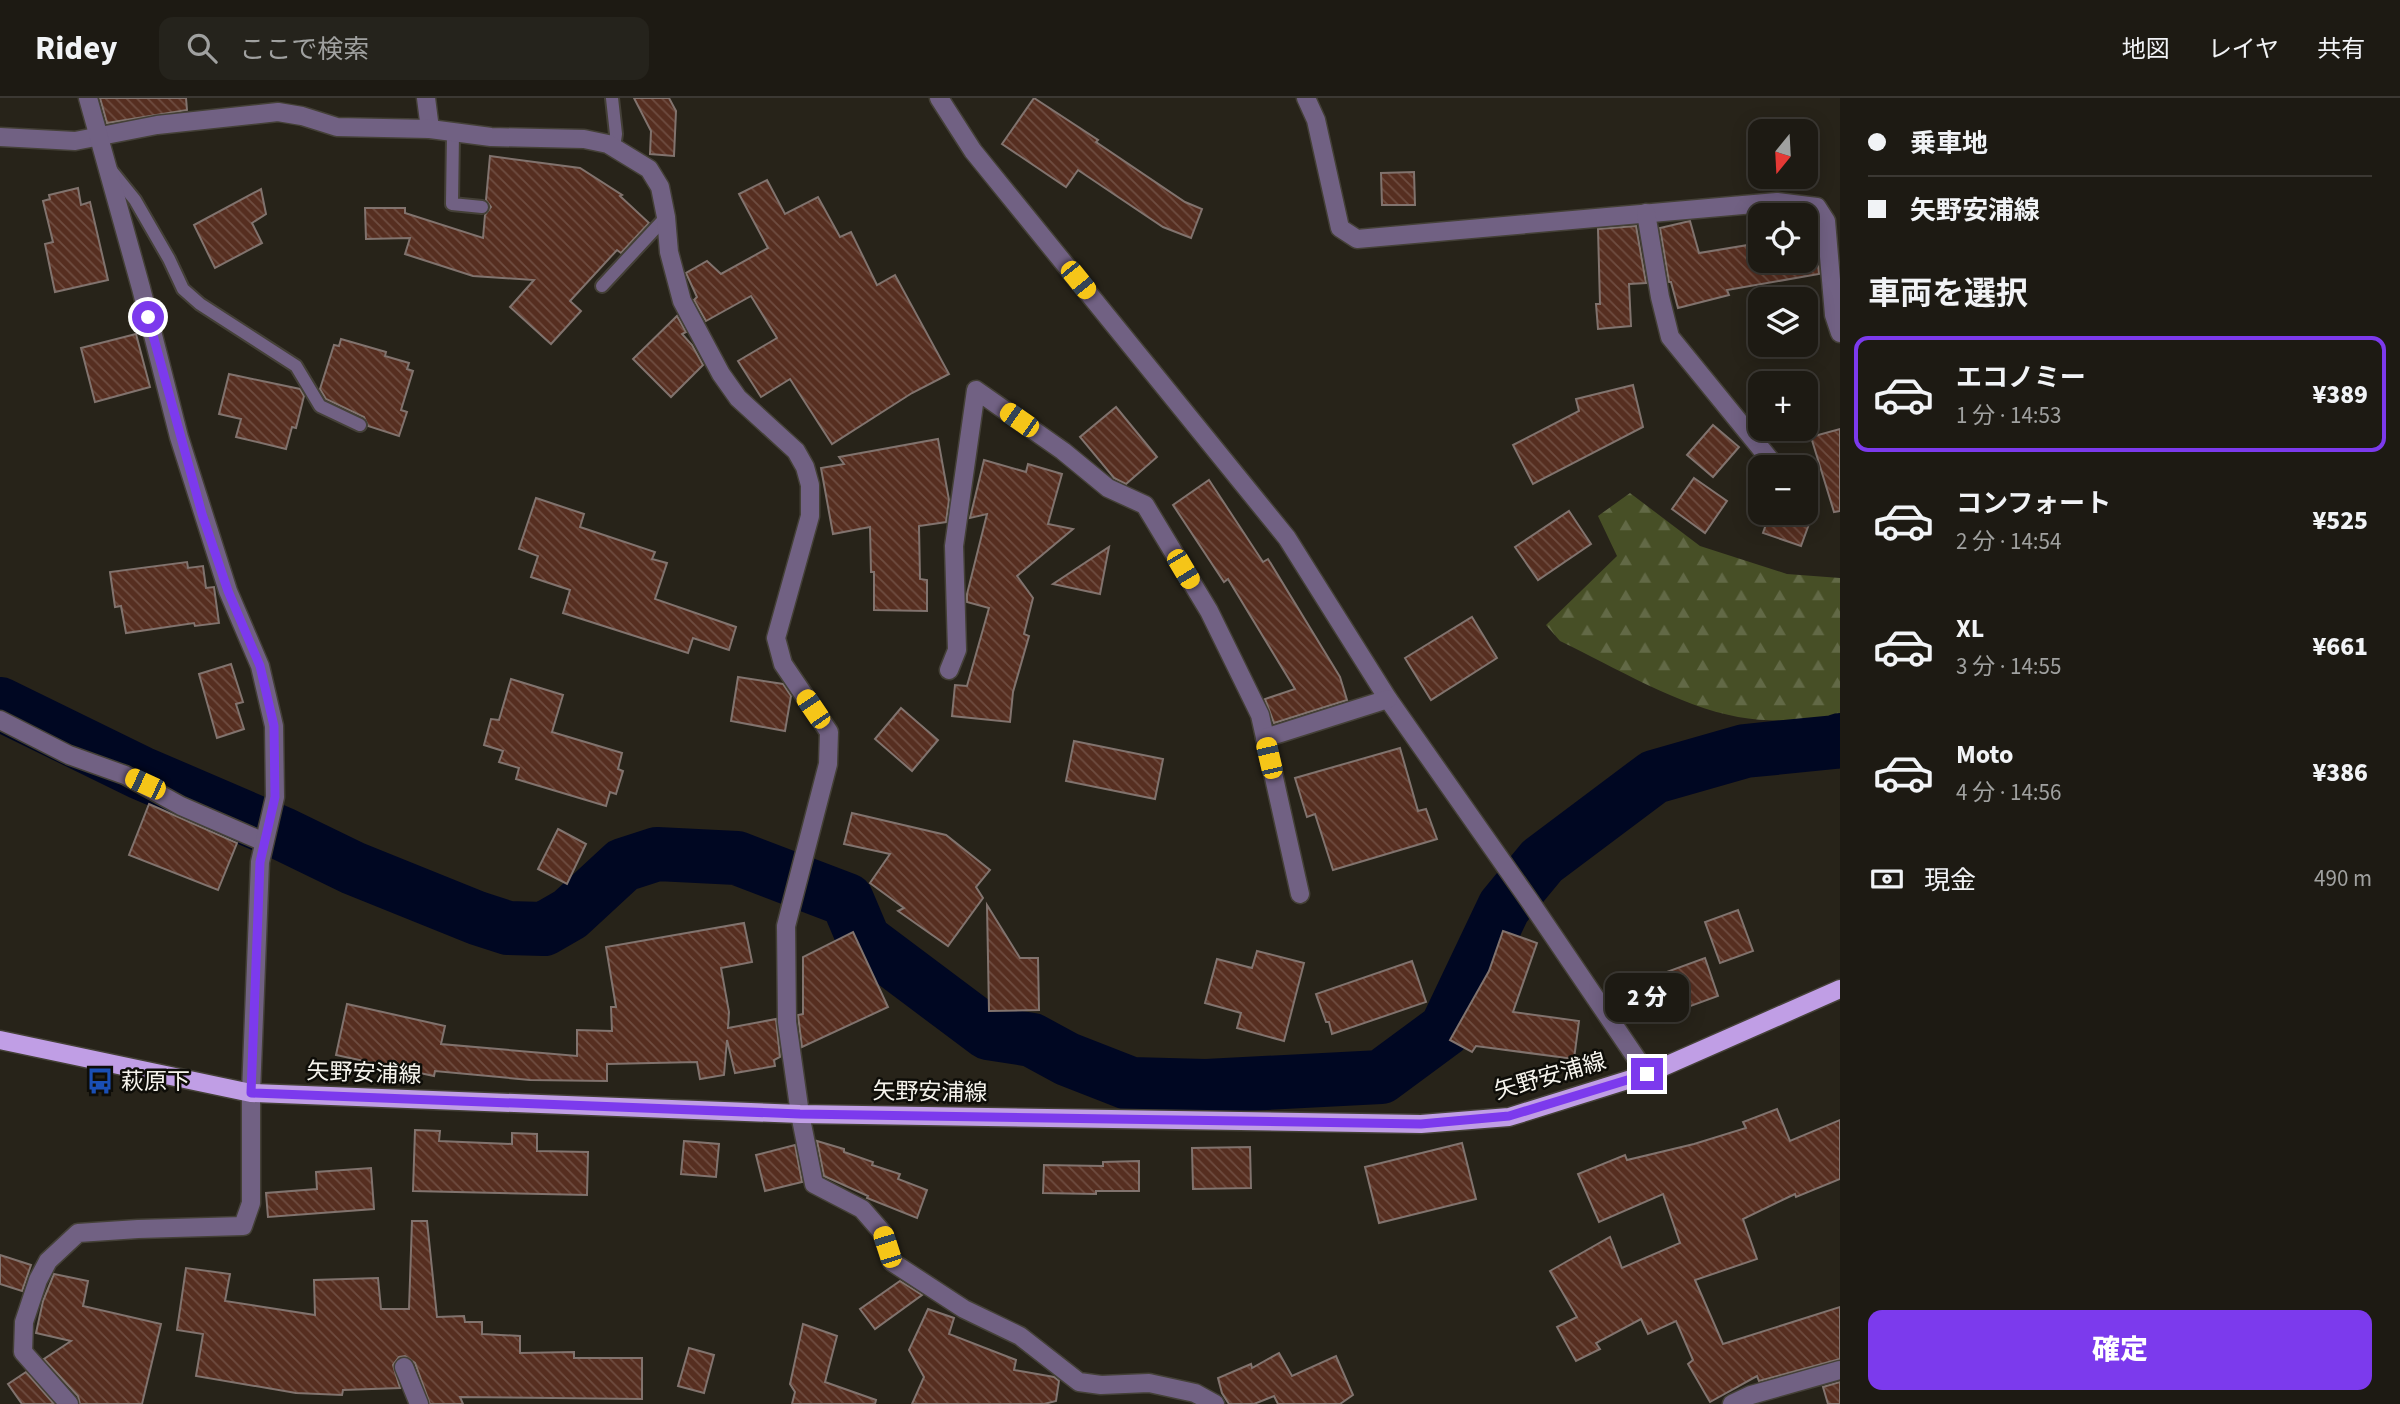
<!DOCTYPE html>
<html lang="ja">
<head>
<meta charset="utf-8">
<style>
  :root { --surface:#1d1a13; --page:#25231c; --text:#f1f3f6; --muted:#a0a1a0; --line:#3b3833; --accent:#7c3aed }
  body { margin:0; font-family:"Source Sans 3","Noto Sans JP",sans-serif; background:var(--page); color:var(--text); height:100vh; display:flex; flex-direction:column; font-size:26px; white-space:nowrap }
  * { box-sizing:border-box; margin:0 }
  p { font-size:23px; color:var(--muted) }
  .icon { flex:none; width:38px; height:38px; fill:none; stroke:currentColor; stroke-width:2; stroke-linecap:round; stroke-linejoin:round }
  .map { position:relative; flex:1; overflow:hidden }
  .side { display:flex; flex-direction:column; background:var(--surface); width:560px }
  .side>* { flex:none }
  .guide { display:grid; align-content:center; height:154px; padding:0 28px; background:var(--surface) }
  .needle { width:46px; rotate:198deg }
  .controls { position:absolute; left:1748px; top:21px; display:grid; gap:14px }
  .controls a { display:grid; place-items:center; width:70px; height:70px; border-radius:14px; background:var(--surface); box-shadow:0 4px 18px #0003,0 0 0 2px var(--line); font-size:35px }
  .end { position:absolute; width:32px; height:32px; margin:-16px; border:9px solid #7c3aed; background:#fff; box-shadow:0 0 0 4px #fff }
  .from { border-radius:50% }
  .bubble { position:absolute; height:49px; border-radius:14px; background:var(--surface); box-shadow:0 4px 18px #0003,0 0 0 2px var(--line); font-size:23px; font-weight:800; line-height:49px; text-align:center }
  .car { position:absolute; width:21px; height:42px; margin:-21px -10px; border-radius:9px; box-shadow:0 0 5px 2px #0007; background:linear-gradient(#f5c518 24%,#345 0 40%,#f5c518 0 76%,#345 0 86%,#f5c518 0) }
  .guide b { display:flex; align-items:center; gap:24px; height:66px; font-size:26px }
  .guide b+b { border-top:2px solid var(--line) }
  .guide i { width:18px; height:18px; background:var(--text) }
  ul { padding:0; list-style:none }
  li { display:flex; align-items:center; gap:21px; height:116px; margin:0 14px 10px; padding:0 14px; border:4px solid transparent; border-radius:14px }
  li div { flex:1 }
  li b { display:block; font-size:26px }
  li em { font-style:normal; font-weight:800 }
  li.selected { border-color:var(--accent) }
  li>.icon { width:63px; height:63px; stroke-width:1.5 }
  h2 { padding:0 28px; font-size:32px; line-height:84px }
  .pay { display:flex; align-items:center; gap:18px; height:77px; padding:0 28px; font-size:26px }
  .pay p { margin-inline-start:auto }
  .primary-button { display:flex; gap:14px; margin-top:auto; padding:14px 28px }
  .primary-button a { flex:1; height:80px; border-radius:14px; background:var(--accent); color:#fff; font-size:28px; font-weight:800; line-height:80px; text-align:center }
  header { display:flex; align-items:center; gap:42px; box-sizing:border-box; height:98px; padding:0 35px; background:var(--surface); border-bottom:2px solid var(--line) }
  header strong { font-size:33px }
  nav { display:flex; gap:38px; margin-inline-start:auto; font-size:24px }
  .search { width:490px; height:63px; background:var(--page); display:flex; align-items:center; gap:18px; box-sizing:border-box; padding:0 24px; border-radius:14px; color:var(--muted); font-size:26px }
  main { display:flex; flex:1; min-height:0 }
  .map>svg:first-child { display:block }
  .forest { fill:url(#forest-firs) }
  .lines { fill:none; stroke-linecap:round; stroke-linejoin:round }
  .river { stroke:#000722; stroke-width:54 }
  .building { fill:url(#building-back-hatch); stroke:#81736e; stroke-width:2 }
  .service-casing { stroke:#444037; stroke-width:16 }
  .minor-casing { stroke:#444037; stroke-width:21 }
  .primary-casing { stroke:#444037; stroke-width:21 }
  .service { stroke:#716183; stroke-width:12 }
  .minor { stroke:#716183; stroke-width:18 }
  .primary { stroke:#c09ee5; stroke-width:18 }
  .route { stroke:#7c3aed; stroke-width:9 }
  .labels { text-anchor:middle; dominant-baseline:central; stroke-width:5; stroke-linejoin:round; paint-order:stroke }
  .street-label { font-size:23px; fill:#f6f4ed; stroke:#0e0d08 }
  .poi-label { font-size:23px; fill:#f6f4ed; stroke:#0e0d08; text-anchor:start }
</style>
</head>
<body>
<header>
<strong>Ridey</strong>
<div class="search"><svg class="icon" aria-label="search" viewBox="0 0 24 24"><circle cx="10" cy="10" r="6"/><path d="M15 15l6 6"/></svg>ここで検索</div>
<nav><a>地図</a><a>レイヤ</a><a>共有</a></nav>
</header>
<main>
<div class="map">
<svg width="1840" height="1306" viewBox="0 0 1840 1306">
  <defs>
    <pattern id="forest-firs" width="22" height="20" patternUnits="userSpaceOnUse" patternTransform="scale(1.75)"><rect width="22" height="20" fill="#474f26"/><path d="M5 1l3.5 6h-7zM16 11l3.5 6h-7z" fill="#626946"/></pattern>
    <pattern id="building-back-hatch" width="6" height="6" patternUnits="userSpaceOnUse" patternTransform="scale(1.75)"><rect width="6" height="6" fill="#562e20"/><path d="M-1 5l2 2M0 0l6 6M5-1l2 2" fill="none" stroke="#6f4d41"/></pattern>
  </defs>
  <rect width="100%" height="100%" fill="#272319"/>
  <path class="forest" d="M 1630,395 L 1700,448 L 1787,476 L 1840,480 L 1840,620 C 1806,622 1771,625 1738,619 C 1679,608 1614,569 1560,543 L 1546,527 L 1617,458 L 1598,418 Z"/>
  <g class="lines">
    <path class="river" d="M 0,606 L 141,675 L 283,736 L 353,770 L 477,820 L 508,830 L 544,831 L 570,816 L 623,767 L 657,756 L 737,760 L 847,802 L 864,842 L 988,935 L 1032,942 L 1067,961 L 1131,986 L 1206,988 L 1381,979 L 1446,931 L 1504,809 L 1542,763 L 1654,679 L 1745,653 L 1835,644 L 1840,642"/>
  </g>
  <g class="building">
    <path d="M 100,0 L 186,0 L 187,12 L 107,25 Z"/>
    <path d="M 634,0 L 669,0 L 676,13 L 674,58 L 650,56 L 651,33 Z"/>
    <path d="M 1034,0 L 1098,42 L 1096,44 L 1185,104 L 1202,111 L 1191,140 L 1163,129 L 1078,72 L 1066,89 L 1002,46 Z"/>
    <path d="M 490,58 L 580,70 L 622,97 L 620,98 L 649,125 L 621,155 L 617,152 L 570,203 L 581,213 L 551,246 L 510,209 L 534,182 L 473,178 L 405,156 L 410,140 L 366,141 L 365,110 L 405,110 L 405,115 L 483,140 L 485,117 L 491,109 L 486,102 Z"/>
    <path d="M 1414,74 L 1415,107 L 1382,107 L 1381,75 Z"/>
    <path d="M 767,82 L 785,116 L 818,99 L 840,139 L 851,134 L 877,187 L 895,177 L 949,276 L 912,295 L 832,346 L 790,281 L 761,299 L 738,263 L 777,240 L 751,198 L 706,223 L 694,202 L 697,199 L 686,175 L 707,163 L 721,176 L 768,150 L 739,96 Z"/>
    <path d="M 78,90 L 81,107 L 90,104 L 108,182 L 55,194 L 45,146 L 53,144 L 43,103 L 50,101 L 49,97 Z"/>
    <path d="M 261,91 L 266,116 L 252,125 L 262,145 L 215,170 L 194,127 Z"/>
    <path d="M 1690,123 L 1699,155 L 1760,145 L 1760,163 L 1818,163 L 1819,176 L 1727,192 L 1729,197 L 1678,210 L 1671,184 L 1669,184 L 1660,130 Z"/>
    <path d="M 1636,128 L 1646,185 L 1629,186 L 1631,228 L 1598,231 L 1596,206 L 1600,206 L 1598,131 Z"/>
    <path d="M 677,218 L 686,234 L 682,236 L 692,247 L 703,267 L 671,299 L 633,261 Z"/>
    <path d="M 136,236 L 150,289 L 95,304 L 81,250 Z"/>
    <path d="M 341,241 L 386,254 L 385,258 L 409,265 L 407,271 L 413,273 L 401,312 L 407,314 L 399,338 L 368,328 L 364,319 L 326,301 L 320,291 L 334,247 L 339,248 Z"/>
    <path d="M 229,276 L 300,291 L 304,298 L 296,330 L 292,329 L 286,351 L 236,339 L 241,321 L 219,316 Z"/>
    <path d="M 1633,287 L 1643,329 L 1533,386 L 1513,347 L 1579,313 L 1576,301 Z"/>
    <path d="M 1116,309 L 1157,359 L 1126,386 L 1114,380 L 1080,339 Z"/>
    <path d="M 1713,327 L 1739,349 L 1713,379 L 1687,357 Z"/>
    <path d="M 1840,331 L 1840,413 L 1834,414 L 1811,339 Z"/>
    <path d="M 938,341 L 949,402 L 946,424 L 919,428 L 920,481 L 927,482 L 927,513 L 874,512 L 874,474 L 871,474 L 870,429 L 833,436 L 821,370 L 844,366 L 839,359 Z"/>
    <path d="M 984,362 L 1026,374 L 1028,366 L 1062,376 L 1048,426 L 1073,431 L 1017,478 L 1033,500 L 1024,536 L 1029,538 L 1013,594 L 1010,624 L 952,618 L 955,587 L 967,588 L 989,510 L 967,504 L 967,496 L 987,416 L 970,420 Z"/>
    <path d="M 1694,380 L 1727,403 L 1705,435 L 1672,411 Z"/>
    <path d="M 1209,382 L 1263,464 L 1268,461 L 1340,579 L 1347,602 L 1274,625 L 1265,601 L 1295,591 L 1228,481 L 1224,484 L 1173,407 Z"/>
    <path d="M 536,400 L 584,416 L 580,429 L 655,454 L 652,461 L 667,465 L 655,501 L 736,529 L 729,552 L 693,540 L 688,555 L 563,515 L 570,492 L 531,479 L 538,458 L 519,451 Z"/>
    <path d="M 1569,413 L 1591,446 L 1538,482 L 1515,449 Z"/>
    <path d="M 1770,415 L 1813,415 L 1801,448 L 1763,435 Z"/>
    <path d="M 1109,449 L 1100,496 L 1053,486 Z"/>
    <path d="M 187,464 L 188,470 L 203,468 L 206,490 L 214,489 L 219,525 L 195,528 L 194,525 L 126,535 L 121,508 L 115,509 L 110,474 Z"/>
    <path d="M 1472,519 L 1497,560 L 1431,602 L 1405,560 Z"/>
    <path d="M 231,566 L 243,604 L 236,606 L 244,631 L 217,640 L 199,576 Z"/>
    <path d="M 738,579 L 783,586 L 791,598 L 785,633 L 731,623 Z"/>
    <path d="M 511,581 L 563,597 L 552,634 L 622,655 L 618,671 L 623,673 L 616,696 L 610,694 L 606,708 L 516,681 L 519,670 L 499,664 L 503,653 L 484,647 L 491,621 L 499,622 Z"/>
    <path d="M 901,610 L 938,642 L 912,673 L 875,641 Z"/>
    <path d="M 1074,643 L 1163,661 L 1155,701 L 1066,683 Z"/>
    <path d="M 1400,650 L 1418,713 L 1426,711 L 1437,741 L 1333,772 L 1315,716 L 1307,719 L 1295,680 Z"/>
    <path d="M 149,706 L 237,745 L 218,792 L 129,757 Z"/>
    <path d="M 852,715 L 946,737 L 990,772 L 976,789 L 983,800 L 948,848 L 898,813 L 904,810 L 870,785 L 890,756 L 844,746 Z"/>
    <path d="M 558,731 L 586,746 L 567,786 L 538,771 Z"/>
    <path d="M 987,807 L 1020,860 L 1038,860 L 1039,912 L 989,913 Z"/>
    <path d="M 1738,812 L 1753,853 L 1720,865 L 1705,824 Z"/>
    <path d="M 744,825 L 752,864 L 721,870 L 729,914 L 728,930 L 776,921 L 780,959 L 774,962 L 775,968 L 735,975 L 727,942 L 724,977 L 700,981 L 697,964 L 607,966 L 607,983 L 530,982 L 435,973 L 434,978 L 336,957 L 347,906 L 445,928 L 441,946 L 577,958 L 577,932 L 612,933 L 611,909 L 616,909 L 606,849 Z"/>
    <path d="M 1503,833 L 1537,845 L 1513,914 L 1579,923 L 1574,961 L 1476,948 L 1472,954 L 1450,942 L 1489,873 Z"/>
    <path d="M 853,834 L 888,909 L 802,949 L 798,917 L 803,916 L 803,859 Z"/>
    <path d="M 1257,853 L 1304,865 L 1284,943 L 1237,930 L 1241,915 L 1205,905 L 1217,861 L 1252,870 Z"/>
    <path d="M 1705,860 L 1718,898 L 1674,914 L 1661,876 Z"/>
    <path d="M 1412,863 L 1426,904 L 1332,936 L 1329,924 L 1326,924 L 1316,896 Z"/>
    <path d="M 1777,1011 L 1790,1043 L 1840,1022 L 1840,1081 L 1796,1099 L 1795,1096 L 1743,1121 L 1757,1161 L 1695,1182 L 1723,1246 L 1840,1209 L 1840,1261 L 1759,1283 L 1757,1278 L 1710,1304 L 1688,1266 L 1693,1262 L 1676,1223 L 1648,1236 L 1641,1221 L 1596,1245 L 1600,1251 L 1576,1263 L 1557,1229 L 1577,1219 L 1550,1173 L 1610,1139 L 1622,1170 L 1680,1145 L 1663,1096 L 1599,1124 L 1578,1076 L 1625,1057 L 1627,1062 L 1694,1046 L 1746,1030 L 1743,1024 Z"/>
    <path d="M 415,1032 L 440,1033 L 439,1043 L 512,1046 L 512,1035 L 537,1036 L 537,1053 L 588,1054 L 587,1097 L 413,1093 Z"/>
    <path d="M 684,1043 L 719,1046 L 716,1079 L 681,1076 Z"/>
    <path d="M 817,1043 L 844,1051 L 844,1054 L 873,1064 L 872,1067 L 900,1076 L 898,1081 L 927,1092 L 917,1120 L 867,1100 L 868,1098 L 824,1078 Z"/>
    <path d="M 1462,1045 L 1476,1101 L 1379,1125 L 1365,1069 Z"/>
    <path d="M 795,1047 L 802,1084 L 765,1093 L 756,1057 Z"/>
    <path d="M 1250,1049 L 1251,1090 L 1193,1091 L 1192,1050 Z"/>
    <path d="M 1139,1063 L 1139,1093 L 1096,1093 L 1096,1096 L 1043,1095 L 1044,1067 L 1103,1068 L 1103,1064 Z"/>
    <path d="M 371,1070 L 374,1111 L 268,1119 L 266,1095 L 317,1091 L 316,1074 Z"/>
    <path d="M 412,1123 L 427,1123 L 437,1219 L 464,1218 L 465,1224 L 482,1224 L 482,1236 L 520,1238 L 520,1255 L 574,1254 L 574,1260 L 642,1260 L 642,1301 L 460,1299 L 463,1306 L 430,1306 L 415,1265 L 405,1258 L 399,1259 L 393,1267 L 400,1290 L 343,1292 L 342,1297 L 296,1295 L 196,1278 L 203,1236 L 177,1232 L 186,1170 L 230,1176 L 225,1203 L 315,1217 L 314,1182 L 378,1180 L 381,1211 L 409,1211 Z"/>
    <path d="M 0,1157 L 31,1167 L 22,1193 L 0,1186 Z"/>
    <path d="M 54,1176 L 88,1183 L 83,1208 L 161,1226 L 142,1306 L 80,1306 L 78,1298 L 44,1261 L 71,1243 L 36,1235 L 43,1203 Z"/>
    <path d="M 900,1183 L 922,1197 L 875,1231 L 860,1211 Z"/>
    <path d="M 928,1211 L 954,1220 L 949,1236 L 1016,1262 L 1014,1272 L 1054,1279 L 1059,1283 L 1056,1303 L 1044,1306 L 912,1306 L 924,1279 L 909,1252 Z"/>
    <path d="M 803,1226 L 837,1238 L 825,1284 L 876,1302 L 875,1306 L 792,1306 L 795,1294 L 790,1286 Z"/>
    <path d="M 689,1250 L 714,1257 L 704,1295 L 678,1288 Z"/>
    <path d="M 1279,1255 L 1292,1278 L 1336,1258 L 1353,1297 L 1340,1306 L 1278,1306 L 1274,1298 L 1254,1306 L 1229,1306 L 1222,1295 L 1218,1280 L 1251,1266 L 1252,1270 Z"/>
    <path d="M 26,1274 L 54,1306 L 22,1306 L 8,1286 Z"/>
    <path d="M 1840,1284 L 1840,1306 L 1828,1306 L 1823,1289 Z"/>
  </g>
  <g class="lines">
    <g class="service-casing">
      <g id="service">
        <path d="M 612,0 L 616,36 L 614,50"/>
        <path d="M 453,36 L 452,106 L 482,109"/>
        <path d="M 110,71 L 135,102 L 169,161 L 183,191 L 200,206 L 296,268 L 320,308 L 360,327"/>
        <path d="M 602,188 L 666,119"/>
      </g>
    </g>
    <g class="minor-casing">
      <g id="minor">
        <path d="M 426,0 L 430,31"/>
        <path d="M 939,0 L 973,53 L 1287,440 L 1388,601 L 1529,802 L 1647,976"/>
        <path d="M 1306,0 L 1316,22 L 1340,130 L 1357,141 L 1777,104 L 1817,109 L 1826,123 L 1834,217 L 1840,235"/>
        <path d="M 0,39 L 75,43 L 157,27 L 278,14 L 302,18 L 337,29 L 430,31 L 491,39 L 584,41 L 608,46 L 649,71 L 660,89 L 666,119 L 669,154 L 682,203 L 721,276 L 738,300 L 796,353 L 805,369 L 810,387 L 810,418 L 776,540 L 783,566 L 829,634 L 828,666 L 786,828 L 787,924 L 800,1016 L 814,1086 L 862,1111 L 882,1134 L 892,1164 L 964,1211 L 1020,1238 L 1079,1284 L 1101,1287 L 1149,1285 L 1195,1295 L 1215,1306"/>
        <path d="M 1646,115 L 1660,199 L 1670,239 L 1776,369"/>
        <path d="M 949,572 L 957,552 L 954,448 L 976,292 L 1063,353 L 1108,390 L 1145,407 L 1209,513 L 1260,617 L 1300,796"/>
        <path d="M 0,622 L 69,657 L 125,677 L 181,708 L 264,744"/>
        <path d="M 1265,640 L 1388,601"/>
        <path d="M 404,1269 L 419,1306"/>
        <path d="M 69,1306 L 23,1254 L 24,1224 L 38,1182 L 48,1163 L 78,1135 L 138,1131 L 243,1128 L 251,1105 L 251,995 L 260,764 L 275,699 L 274,628 L 260,568 L 228,493 L 179,339 L 141,190 L 88,0"/>
        <path d="M 1732,1306 L 1751,1297 L 1840,1272"/>
      </g>
    </g>
    <g class="primary-casing">
      <path id="primary" d="M 0,942 L 251,995 L 800,1016 L 1421,1026 L 1509,1019 L 1647,976 L 1840,891"/>
    </g>
    <use href="#service" class="service"/>
    <use href="#minor" class="minor"/>
    <use href="#primary" class="primary"/>
  </g>
  <g class="lines">
    <path class="route" d="M 148,219 L 202,416 L 228,493 L 260,568 L 274,628 L 275,699 L 260,764 L 251,995 L 800,1016 L 1421,1026 L 1509,1018 L 1647,976"/>
  </g>
  <defs>
    <g id="bus-bare" transform="scale(2.1)"><path d="M-5-6H5V4H4V6H2V4H-2V6H-4V4H-5ZM-3.5-4V0h7V-4ZM-3.5 1.2v1.5H-2V1.2ZM2 1.2v1.5H3.5V1.2Z" fill="#1a4fb4" stroke="#0e0d08" stroke-width="2.5" paint-order="stroke"/></g>
  </defs>
  <g fill-rule="evenodd">
    <use href="#bus-bare" x="100" y="983"/>
  </g>
  <g class="labels">
    <g class="street-label">
      <text transform="translate(364 975) rotate(2)">矢野安浦線</text>
      <text transform="translate(1550 978) rotate(-16)">矢野安浦線</text>
      <text transform="translate(930 994) rotate(1)">矢野安浦線</text>
    </g>
    <g class="poi-label">
      <text x="121" y="983">萩原下</text>
    </g>
  </g>
</svg>
<div class="controls">
<a><svg class="needle" viewBox="-14 -14 28 28"><path d="M0-13l5 13h-10z" fill="#e53935"/><path d="M0 13l5-13h-10z" fill="#a0a1a0"/></svg></a>
<a><svg class="icon" aria-label="locate" viewBox="0 0 24 24"><circle cx="12" cy="12" r="6"/><path d="M12 2v4M12 18v4M2 12h4M18 12h4"/></svg></a>
<a><svg class="icon" aria-label="layers" viewBox="0 0 24 24"><path d="M12 4l9 5-9 5-9-5zM3 14l9 5 9-5"/></svg></a>
<a>+</a>
<a>−</a>
</div>
<i class="end from" style="left:148px;top:219px"></i>
<i class="end" style="left:1647px;top:976px"></i>
<div class="bubble" style="left:1605px;top:875px;width:84px">2 分</div>
<i class="car" style="left:1078px;top:182px;rotate:141deg"></i>
<i class="car" style="left:1019px;top:322px;rotate:305deg"></i>
<i class="car" style="left:1183px;top:471px;rotate:149deg"></i>
<i class="car" style="left:813px;top:611px;rotate:326deg"></i>
<i class="car" style="left:1269px;top:660px;rotate:347deg"></i>
<i class="car" style="left:145px;top:686px;rotate:295deg"></i>
<i class="car" style="left:887px;top:1149px;rotate:342deg"></i>
</div>
<section class="side">
<div class="guide">
<b><i class="from"></i>乗車地</b>
<b><i></i>矢野安浦線</b>
</div>
<h2>車両を選択</h2>
<ul>
<li class="selected"><svg class="icon" aria-label="car" viewBox="0 0 24 24"><path d="M5 17H2v-5l4-1 3-4h7l3 4 3 1v5h-3M9 17h6M6 11h13"/><circle cx="7" cy="17" r="2"/><circle cx="17" cy="17" r="2"/></svg><div><b>エコノミー</b><p>1 分 · 14:53</p></div><em>¥389</em></li>
<li><svg class="icon" aria-label="car" viewBox="0 0 24 24"><path d="M5 17H2v-5l4-1 3-4h7l3 4 3 1v5h-3M9 17h6M6 11h13"/><circle cx="7" cy="17" r="2"/><circle cx="17" cy="17" r="2"/></svg><div><b>コンフォート</b><p>2 分 · 14:54</p></div><em>¥525</em></li>
<li><svg class="icon" aria-label="car" viewBox="0 0 24 24"><path d="M5 17H2v-5l4-1 3-4h7l3 4 3 1v5h-3M9 17h6M6 11h13"/><circle cx="7" cy="17" r="2"/><circle cx="17" cy="17" r="2"/></svg><div><b>XL</b><p>3 分 · 14:55</p></div><em>¥661</em></li>
<li><svg class="icon" aria-label="car" viewBox="0 0 24 24"><path d="M5 17H2v-5l4-1 3-4h7l3 4 3 1v5h-3M9 17h6M6 11h13"/><circle cx="7" cy="17" r="2"/><circle cx="17" cy="17" r="2"/></svg><div><b>Moto</b><p>4 分 · 14:56</p></div><em>¥386</em></li>
</ul>
<div class="pay"><svg class="icon" aria-label="cash" viewBox="0 0 24 24"><path d="M3 7h18v10H3z"/><circle cx="12" cy="12" r="2"/></svg>現金<p>490 m</p></div>
<div class="primary-button"><a>確定</a></div>
</section>
</main>
</body>
</html>
